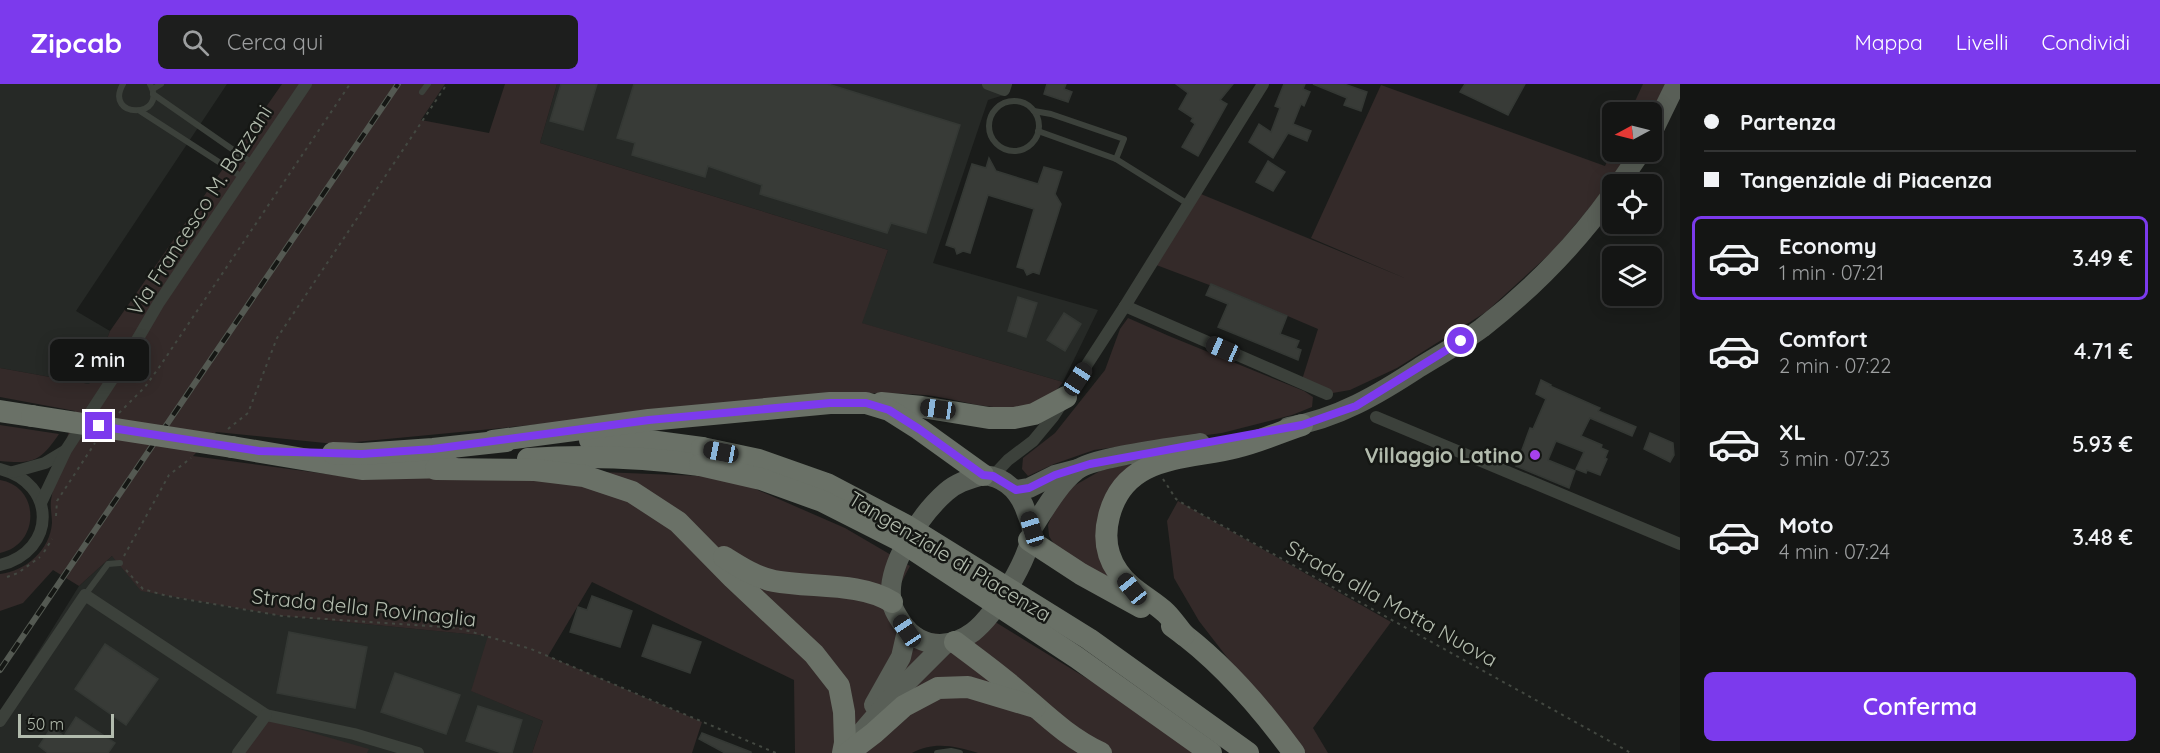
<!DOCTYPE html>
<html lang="it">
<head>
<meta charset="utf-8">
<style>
  :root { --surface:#141514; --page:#1d1e1d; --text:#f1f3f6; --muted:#9d9fa0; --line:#333434; --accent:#7c3aed }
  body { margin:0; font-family:Quicksand,sans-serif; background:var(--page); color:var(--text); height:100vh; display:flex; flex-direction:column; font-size:22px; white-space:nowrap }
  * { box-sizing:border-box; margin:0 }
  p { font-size:20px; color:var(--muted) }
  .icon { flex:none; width:33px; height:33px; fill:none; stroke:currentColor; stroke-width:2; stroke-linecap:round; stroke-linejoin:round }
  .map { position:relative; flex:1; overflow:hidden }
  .details { display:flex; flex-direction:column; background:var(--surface); width:480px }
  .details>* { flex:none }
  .guide { display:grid; align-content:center; height:132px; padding:0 24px; background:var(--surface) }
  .needle { width:39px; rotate:263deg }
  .tools { position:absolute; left:1602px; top:18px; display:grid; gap:12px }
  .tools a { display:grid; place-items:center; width:60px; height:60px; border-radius:9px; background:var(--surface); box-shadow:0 3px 15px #0003,0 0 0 2px var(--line); font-size:30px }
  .scale { position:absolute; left:18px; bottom:15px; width:96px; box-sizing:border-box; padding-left:6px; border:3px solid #b2bbad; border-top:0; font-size:16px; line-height:21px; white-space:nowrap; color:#b2bbad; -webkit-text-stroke:4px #151714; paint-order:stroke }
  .end { position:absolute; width:27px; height:27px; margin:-14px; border:8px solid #7c3aed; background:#fff; box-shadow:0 0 0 3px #fff }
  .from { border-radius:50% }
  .bubble { position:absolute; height:42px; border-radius:9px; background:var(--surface); box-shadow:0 3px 15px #0003,0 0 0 2px var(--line); font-size:20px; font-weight:600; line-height:42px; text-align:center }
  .car { position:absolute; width:18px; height:36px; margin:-18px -9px; border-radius:8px; box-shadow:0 0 4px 2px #0007; background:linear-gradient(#222 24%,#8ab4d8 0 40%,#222 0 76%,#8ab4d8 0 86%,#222 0) }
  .guide b { display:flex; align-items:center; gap:21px; height:57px; font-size:22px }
  .guide b+b { border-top:2px solid var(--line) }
  .guide i { width:15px; height:15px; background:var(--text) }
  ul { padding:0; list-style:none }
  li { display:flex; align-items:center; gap:18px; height:84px; margin:0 12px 9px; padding:0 12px; border:3px solid transparent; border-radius:9px }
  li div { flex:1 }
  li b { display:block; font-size:22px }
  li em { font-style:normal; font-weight:600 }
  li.on { border-color:var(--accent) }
  li>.icon { width:54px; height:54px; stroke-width:1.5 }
  .action { display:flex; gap:12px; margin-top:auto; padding:12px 24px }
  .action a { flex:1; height:69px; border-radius:9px; background:var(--accent); color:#fff; font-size:24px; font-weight:600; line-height:69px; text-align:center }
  header { display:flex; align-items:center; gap:36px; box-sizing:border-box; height:84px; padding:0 30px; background:var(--accent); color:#fff }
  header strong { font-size:28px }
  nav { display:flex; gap:33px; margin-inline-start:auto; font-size:21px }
  .search { width:420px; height:54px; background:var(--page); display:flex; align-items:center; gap:15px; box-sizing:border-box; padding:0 21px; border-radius:9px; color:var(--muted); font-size:22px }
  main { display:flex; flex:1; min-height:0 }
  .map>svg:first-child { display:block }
  .built { fill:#262926 }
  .green { fill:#342a29 }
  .building { fill:#383b37; stroke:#343834; stroke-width:1.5 }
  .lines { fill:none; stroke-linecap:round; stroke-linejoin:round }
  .path { stroke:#434841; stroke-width:2; stroke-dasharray:3 4.5; stroke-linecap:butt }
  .lane { stroke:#3c413b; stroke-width:6 }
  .street { stroke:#3c413b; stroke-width:12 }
  .primary { stroke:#595f57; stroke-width:20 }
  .highway { stroke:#6a7167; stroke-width:22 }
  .rail-casing { stroke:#545952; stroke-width:6 }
  .rail { stroke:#151714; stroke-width:4; stroke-dasharray:11; stroke-linecap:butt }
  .highway-bridge { stroke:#6a7167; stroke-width:22 }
  .route { stroke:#7c3aed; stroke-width:8 }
  .poi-dot { fill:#a641ec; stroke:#151714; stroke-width:2 }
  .labels { text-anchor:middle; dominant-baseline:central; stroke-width:5; stroke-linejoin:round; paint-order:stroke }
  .street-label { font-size:21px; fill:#b2bbad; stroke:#151714 }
  .poi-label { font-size:21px; font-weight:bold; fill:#b2bbad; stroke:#151714; text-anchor:end }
</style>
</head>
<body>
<header>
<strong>Zipcab</strong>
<div class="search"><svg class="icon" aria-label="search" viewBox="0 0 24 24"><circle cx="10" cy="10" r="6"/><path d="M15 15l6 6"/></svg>Cerca qui</div>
<nav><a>Mappa</a><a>Livelli</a><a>Condividi</a></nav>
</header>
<main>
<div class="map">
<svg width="1680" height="669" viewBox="0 0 1680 669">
  <rect width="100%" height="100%" fill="#1a1c1a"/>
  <g class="built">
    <path d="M 0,0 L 227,0 L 76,227 L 110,247 L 89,300 L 0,284 Z"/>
    <path d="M 557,0 L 1010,0 L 1007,10 L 988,16 L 933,179 L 1098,226 L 1063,298 L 861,239 L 888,166 L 540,59 Z"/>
    <path d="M 112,472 L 283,532 L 489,552 L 472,607 L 543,637 L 532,669 L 0,669 L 0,629 L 79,502 Z"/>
  </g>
  <g class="green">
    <path d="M 282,0 L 445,0 L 421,36 L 489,49 L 505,0 L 557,0 L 540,59 L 888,166 L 862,239 L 1063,298 C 1031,344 969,316 925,311 C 905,309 884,310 864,309 L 335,360 L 216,348 L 193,372 L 356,394 L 550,386 L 728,393 L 845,444 L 910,482 L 900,501 L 901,520 L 913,540 L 929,549 L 950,551 L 971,538 L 979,528 L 1208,669 L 978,669 C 956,662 933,657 912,669 L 795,669 L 794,596 L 592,498 L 548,572 L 702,638 L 692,669 L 532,669 L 543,637 L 471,607 L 488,552 L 283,532 L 141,507 L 112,472 L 79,502 L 53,486 L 23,519 L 0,527 L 0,490 C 26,487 50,466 52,439 C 52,431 50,424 51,416 C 56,386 67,356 75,327 L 0,313 L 0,284 L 89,300 L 110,247 Z"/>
    <path d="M 1643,0 L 1668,0 L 1652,28 L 1630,28 Z"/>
    <path d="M 1381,1 L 1605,82 L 1612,67 L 1632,68 L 1622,85 L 1554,166 L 1486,228 L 1397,284 L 1350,306 L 1327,310 L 1301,299 L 1318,245 L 1257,219 L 1151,179 L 1196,108 L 1407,195 L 1311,154 Z"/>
    <path d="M 1128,234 L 1169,252 L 1304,307 L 1313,313 L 1312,323 L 1292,331 L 1222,349 L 1094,366 L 1054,380 L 1028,392 L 1022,385 L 1023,374 L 1055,349 L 1105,286 L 1120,245 Z"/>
    <path d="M 0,341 L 59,350 C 40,378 33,380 0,377 Z"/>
    <path d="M 1124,381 L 1130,381 L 1132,384 L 1116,402 L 1113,498 L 1057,465 L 1049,452 L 1048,441 L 1056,422 L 1072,403 L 1100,387 Z"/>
    <path d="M 0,396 C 41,403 40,461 0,469 Z"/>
    <path d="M 1178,417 L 1391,538 L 1313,644 L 1328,669 L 1301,669 L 1199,537 L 1174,494 L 1167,437 Z"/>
    <path d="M 261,634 L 369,665 L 367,669 L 237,669 Z"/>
  </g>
  <g class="building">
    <path d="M 561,0 L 597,0 L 583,46 L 550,37 Z"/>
    <path d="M 634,0 L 828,0 L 960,41 L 926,149 L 891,139 L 887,149 L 760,110 L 762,101 L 708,82 L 705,93 L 632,71 L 635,59 L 617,54 Z"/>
    <path d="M 1047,0 L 1066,0 L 1064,5 L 1072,8 L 1068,18 L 1044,10 Z"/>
    <path d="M 1176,0 L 1233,0 L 1220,16 L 1227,20 L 1198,72 L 1182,63 L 1195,40 L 1191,37 L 1193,34 L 1179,25 L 1188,9 Z"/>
    <path d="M 1284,0 L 1305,0 L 1303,5 L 1310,8 L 1304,22 L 1301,20 L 1293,40 L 1311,47 L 1307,57 L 1288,49 L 1273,74 L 1249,58 L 1259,40 L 1271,48 L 1280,24 L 1275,22 Z"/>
    <path d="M 1313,0 L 1344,0 L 1367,8 L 1361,27 L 1344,21 L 1347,14 Z"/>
    <path d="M 1465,0 L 1525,0 L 1508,31 L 1460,8 Z"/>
    <path d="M 989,74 L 996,87 L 1038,100 L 1044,83 L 1062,88 L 1055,110 L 1061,120 L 1039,190 L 1033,188 L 1027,191 L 1024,185 L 1017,183 L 1034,125 L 988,111 L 970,169 L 963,167 L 957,170 L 955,164 L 946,161 L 972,80 L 986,84 Z"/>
    <path d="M 1268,77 L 1285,88 L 1273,107 L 1256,98 Z"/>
    <path d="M 1211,200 L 1287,232 L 1280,250 L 1299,257 L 1296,264 L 1301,266 L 1298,276 L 1218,243 L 1228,220 L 1206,211 Z"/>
    <path d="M 1018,213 L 1037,219 L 1026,253 L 1008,247 Z"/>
    <path d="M 1064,229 L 1081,240 L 1065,267 L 1047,256 Z"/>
    <path d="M 1541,296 L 1551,301 L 1550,302 L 1600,324 L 1598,327 L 1636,343 L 1632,352 L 1590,334 L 1581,352 L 1602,361 L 1601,364 L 1608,367 L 1605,374 L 1607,375 L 1600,391 L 1587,386 L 1586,389 L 1576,385 L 1584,368 L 1556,357 L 1548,376 L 1575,387 L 1569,404 L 1516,382 L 1530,344 L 1533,345 L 1546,315 L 1536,310 Z"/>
    <path d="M 1650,349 L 1673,359 L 1674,371 L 1670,378 L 1644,365 Z"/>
    <path d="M 592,512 L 632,527 L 620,563 L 570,548 L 578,523 L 587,526 Z"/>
    <path d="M 653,541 L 701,558 L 690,589 L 642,572 Z"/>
    <path d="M 289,548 L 367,563 L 355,624 L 277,609 Z"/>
    <path d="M 105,560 L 158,595 L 126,641 L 75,605 Z"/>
    <path d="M 395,589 L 460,611 L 446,650 L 381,628 Z"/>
    <path d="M 478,622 L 522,636 L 512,669 L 502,669 L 466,657 Z"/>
    <path d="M 76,633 L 115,659 L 108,669 L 48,669 L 39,662 L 51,644 L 64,652 Z"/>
    <path d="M 702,649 L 751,668 L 751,669 L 725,669 L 699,655 Z"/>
  </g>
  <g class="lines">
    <g class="path">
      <path d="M 119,329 L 145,303 L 160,282 L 350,0"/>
      <path d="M 228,345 L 248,329 L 277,254 L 447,0"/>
      <path d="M 1163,395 L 1176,415 L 1187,422 L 1631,669"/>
      <path d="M 56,432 L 57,417 L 95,359"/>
      <path d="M 44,468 L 52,455"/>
      <path d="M 124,472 L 169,391 L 191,374"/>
      <path d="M 126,486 L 143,505 L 167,512 L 282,532 L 458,544 L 531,565 L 776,669"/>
      <path d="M 7,493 L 18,489 L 40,473"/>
    </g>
    <g class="lane">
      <path d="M 123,0 C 103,35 169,35 150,0"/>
      <path d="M 153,5 L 161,0"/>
      <path d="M 422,8 L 428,0"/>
      <path d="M 153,10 L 252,79"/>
      <circle cx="1014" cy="42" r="25"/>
      <path d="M 140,27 L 242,93"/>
      <path d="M 1034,27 L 1051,30 L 1124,55 L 1116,75"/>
      <path d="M 1038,47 L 1116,75 L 1188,120"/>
      <path d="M 85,511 L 108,480 L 120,479"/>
      <path d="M 937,669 L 951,667 L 960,669"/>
    </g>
    <g class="street">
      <path d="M 988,0 L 1004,6 L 1006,0"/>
      <path d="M 1125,222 L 1327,310"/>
      <path d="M 1376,333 L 1680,460"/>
      <path d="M 0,385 C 57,399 57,467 0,481"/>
      <path d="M 13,388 L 45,379 L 65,367"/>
      <path d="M 993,392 L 1008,376 L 1033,357 L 1053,333 L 1125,222 L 1263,0"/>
      <path d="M 41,419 L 66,366 L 130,268 L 158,220 L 306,0"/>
      <path d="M 0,637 L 85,511 L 266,631 L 354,650 L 418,669"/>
      <path d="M 238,669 L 266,631"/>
    </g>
    <g class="primary">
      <path d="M 1652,49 L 1676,0"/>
      <path d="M 1619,100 L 1641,68"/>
      <path d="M 1288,343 C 1337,335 1379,310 1420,283 C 1441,270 1463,258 1482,244 C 1531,206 1576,160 1612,110"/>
      <path d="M 983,391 C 1006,393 1020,408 1027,430 C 1029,435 1032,442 1032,447 C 1029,475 995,531 973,548 C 964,555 951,560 940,560 C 923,560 911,552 902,539 C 898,533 893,526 892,519 C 884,484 921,430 946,408 C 957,398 970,395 983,391 Z"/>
      <path d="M 1016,406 L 1029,404 L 1055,391 L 1078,385"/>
      <path d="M 1032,445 C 1045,425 1058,401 1077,386 C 1093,373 1176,363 1200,359"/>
      <path d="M 874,621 L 901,573 L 907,547"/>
      <path d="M 855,656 L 892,613 L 945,560"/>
    </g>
    <g class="highway">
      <path d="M 881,319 L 922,323 L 989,334 L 1014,334 L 1034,330 L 1066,313"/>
      <path d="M 0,327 L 32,332"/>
      <path d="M 590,356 L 642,356 L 702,364"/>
      <path d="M 493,357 L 649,336 L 830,319 L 866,319 L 889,326 L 919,345 L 983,391"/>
      <path d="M 232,363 L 362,385 L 451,383"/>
      <path d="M 333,369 L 362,370 L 433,365 L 506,357"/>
      <path d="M 528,375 C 586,371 643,373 700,381"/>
      <path d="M 436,385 L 535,386 L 584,392 L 632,408 L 678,438 L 733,494 L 814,570 L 839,602 L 844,628 L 845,659 L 843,669"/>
      <path d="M 1029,456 L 1081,490 L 1141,523"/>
      <path d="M 724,473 C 740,483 755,493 774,497 C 811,504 860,498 892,518"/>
      <path d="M 1172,542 C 1220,576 1259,621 1294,669"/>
      <path d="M 1184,551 C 1178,544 1173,536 1166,529 C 1150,514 1131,507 1118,488 C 1106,471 1104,451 1109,432 C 1125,369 1187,376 1237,363 C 1259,358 1280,348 1302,341"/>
      <path d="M 955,558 C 972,571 990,584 1007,598 C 1038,623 1064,652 1101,669"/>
      <path d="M 848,669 L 874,649 L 904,622 L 938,604 L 968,603 L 1035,623"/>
    </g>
    <g class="rail-casing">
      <path id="rail" d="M 0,586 L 398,0"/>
    </g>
    <use href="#rail" class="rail"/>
    <g class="highway-bridge">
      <path d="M 32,332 L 232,363"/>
      <path d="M 702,364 L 759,376 L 827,400 L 907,442 L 1089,555 L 1248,669"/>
      <path d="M 700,381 L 761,395 L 822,417 L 899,456 L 1076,573 L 1211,669"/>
    </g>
  </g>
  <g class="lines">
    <path class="route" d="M 99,342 L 259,367 L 362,370 L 433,365 L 649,336 L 830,319 L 866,319 L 889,326 L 919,345 L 983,391 L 993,392 L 1016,406 L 1029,404 L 1055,391 L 1090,380 L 1302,341 L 1356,322 L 1461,257"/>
  </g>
  <circle class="poi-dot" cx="1535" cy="371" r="6"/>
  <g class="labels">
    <g class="street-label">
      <text transform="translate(199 126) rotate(-57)">Via Francesco M. Bazzani</text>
      <text transform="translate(950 472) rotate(31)">Tangenziale di Piacenza</text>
      <text transform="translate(1392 519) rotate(29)">Strada alla Motta Nuova</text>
      <text transform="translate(364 523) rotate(6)">Strada della Rovinaglia</text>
    </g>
    <g class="poi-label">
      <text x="1523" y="371">Villaggio Latino</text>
    </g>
  </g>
</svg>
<div class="tools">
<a><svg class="needle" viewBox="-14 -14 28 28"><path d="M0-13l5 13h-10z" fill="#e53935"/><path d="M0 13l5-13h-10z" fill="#9d9fa0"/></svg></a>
<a><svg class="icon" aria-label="locate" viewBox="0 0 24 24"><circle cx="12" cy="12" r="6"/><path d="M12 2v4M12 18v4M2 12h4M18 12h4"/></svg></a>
<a><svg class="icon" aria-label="layers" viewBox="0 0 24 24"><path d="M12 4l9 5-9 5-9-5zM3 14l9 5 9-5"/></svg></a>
</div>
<div class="scale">50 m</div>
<i class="end from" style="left:1461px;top:257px"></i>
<i class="end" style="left:99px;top:342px"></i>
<div class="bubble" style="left:50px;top:255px;width:99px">2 min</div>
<i class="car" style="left:1223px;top:265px;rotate:294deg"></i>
<i class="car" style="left:1078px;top:295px;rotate:33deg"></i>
<i class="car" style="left:938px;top:325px;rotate:278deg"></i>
<i class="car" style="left:721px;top:368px;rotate:281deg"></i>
<i class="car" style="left:1032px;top:445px;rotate:343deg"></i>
<i class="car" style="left:1132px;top:505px;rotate:321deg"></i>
<i class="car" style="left:907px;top:547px;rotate:326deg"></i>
</div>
<section class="details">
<div class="guide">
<b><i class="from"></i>Partenza</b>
<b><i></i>Tangenziale di Piacenza</b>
</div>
<ul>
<li class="on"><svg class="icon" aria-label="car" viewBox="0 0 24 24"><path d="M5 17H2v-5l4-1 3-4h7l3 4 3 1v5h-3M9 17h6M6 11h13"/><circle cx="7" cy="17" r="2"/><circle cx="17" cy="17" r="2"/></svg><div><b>Economy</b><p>1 min · 07:21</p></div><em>3.49 €</em></li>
<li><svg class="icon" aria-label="car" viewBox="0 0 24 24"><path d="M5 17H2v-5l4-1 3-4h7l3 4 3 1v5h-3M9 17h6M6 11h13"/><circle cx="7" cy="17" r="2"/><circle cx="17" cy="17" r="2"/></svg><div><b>Comfort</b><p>2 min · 07:22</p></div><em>4.71 €</em></li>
<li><svg class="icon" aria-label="car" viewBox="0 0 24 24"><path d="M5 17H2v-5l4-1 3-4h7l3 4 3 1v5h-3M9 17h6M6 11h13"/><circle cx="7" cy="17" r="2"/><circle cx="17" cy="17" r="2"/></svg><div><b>XL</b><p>3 min · 07:23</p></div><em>5.93 €</em></li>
<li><svg class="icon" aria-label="car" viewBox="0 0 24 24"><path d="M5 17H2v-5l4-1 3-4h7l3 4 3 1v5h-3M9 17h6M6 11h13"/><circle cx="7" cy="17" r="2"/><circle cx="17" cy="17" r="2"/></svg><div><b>Moto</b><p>4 min · 07:24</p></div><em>3.48 €</em></li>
</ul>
<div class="action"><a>Conferma</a></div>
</section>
</main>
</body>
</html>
